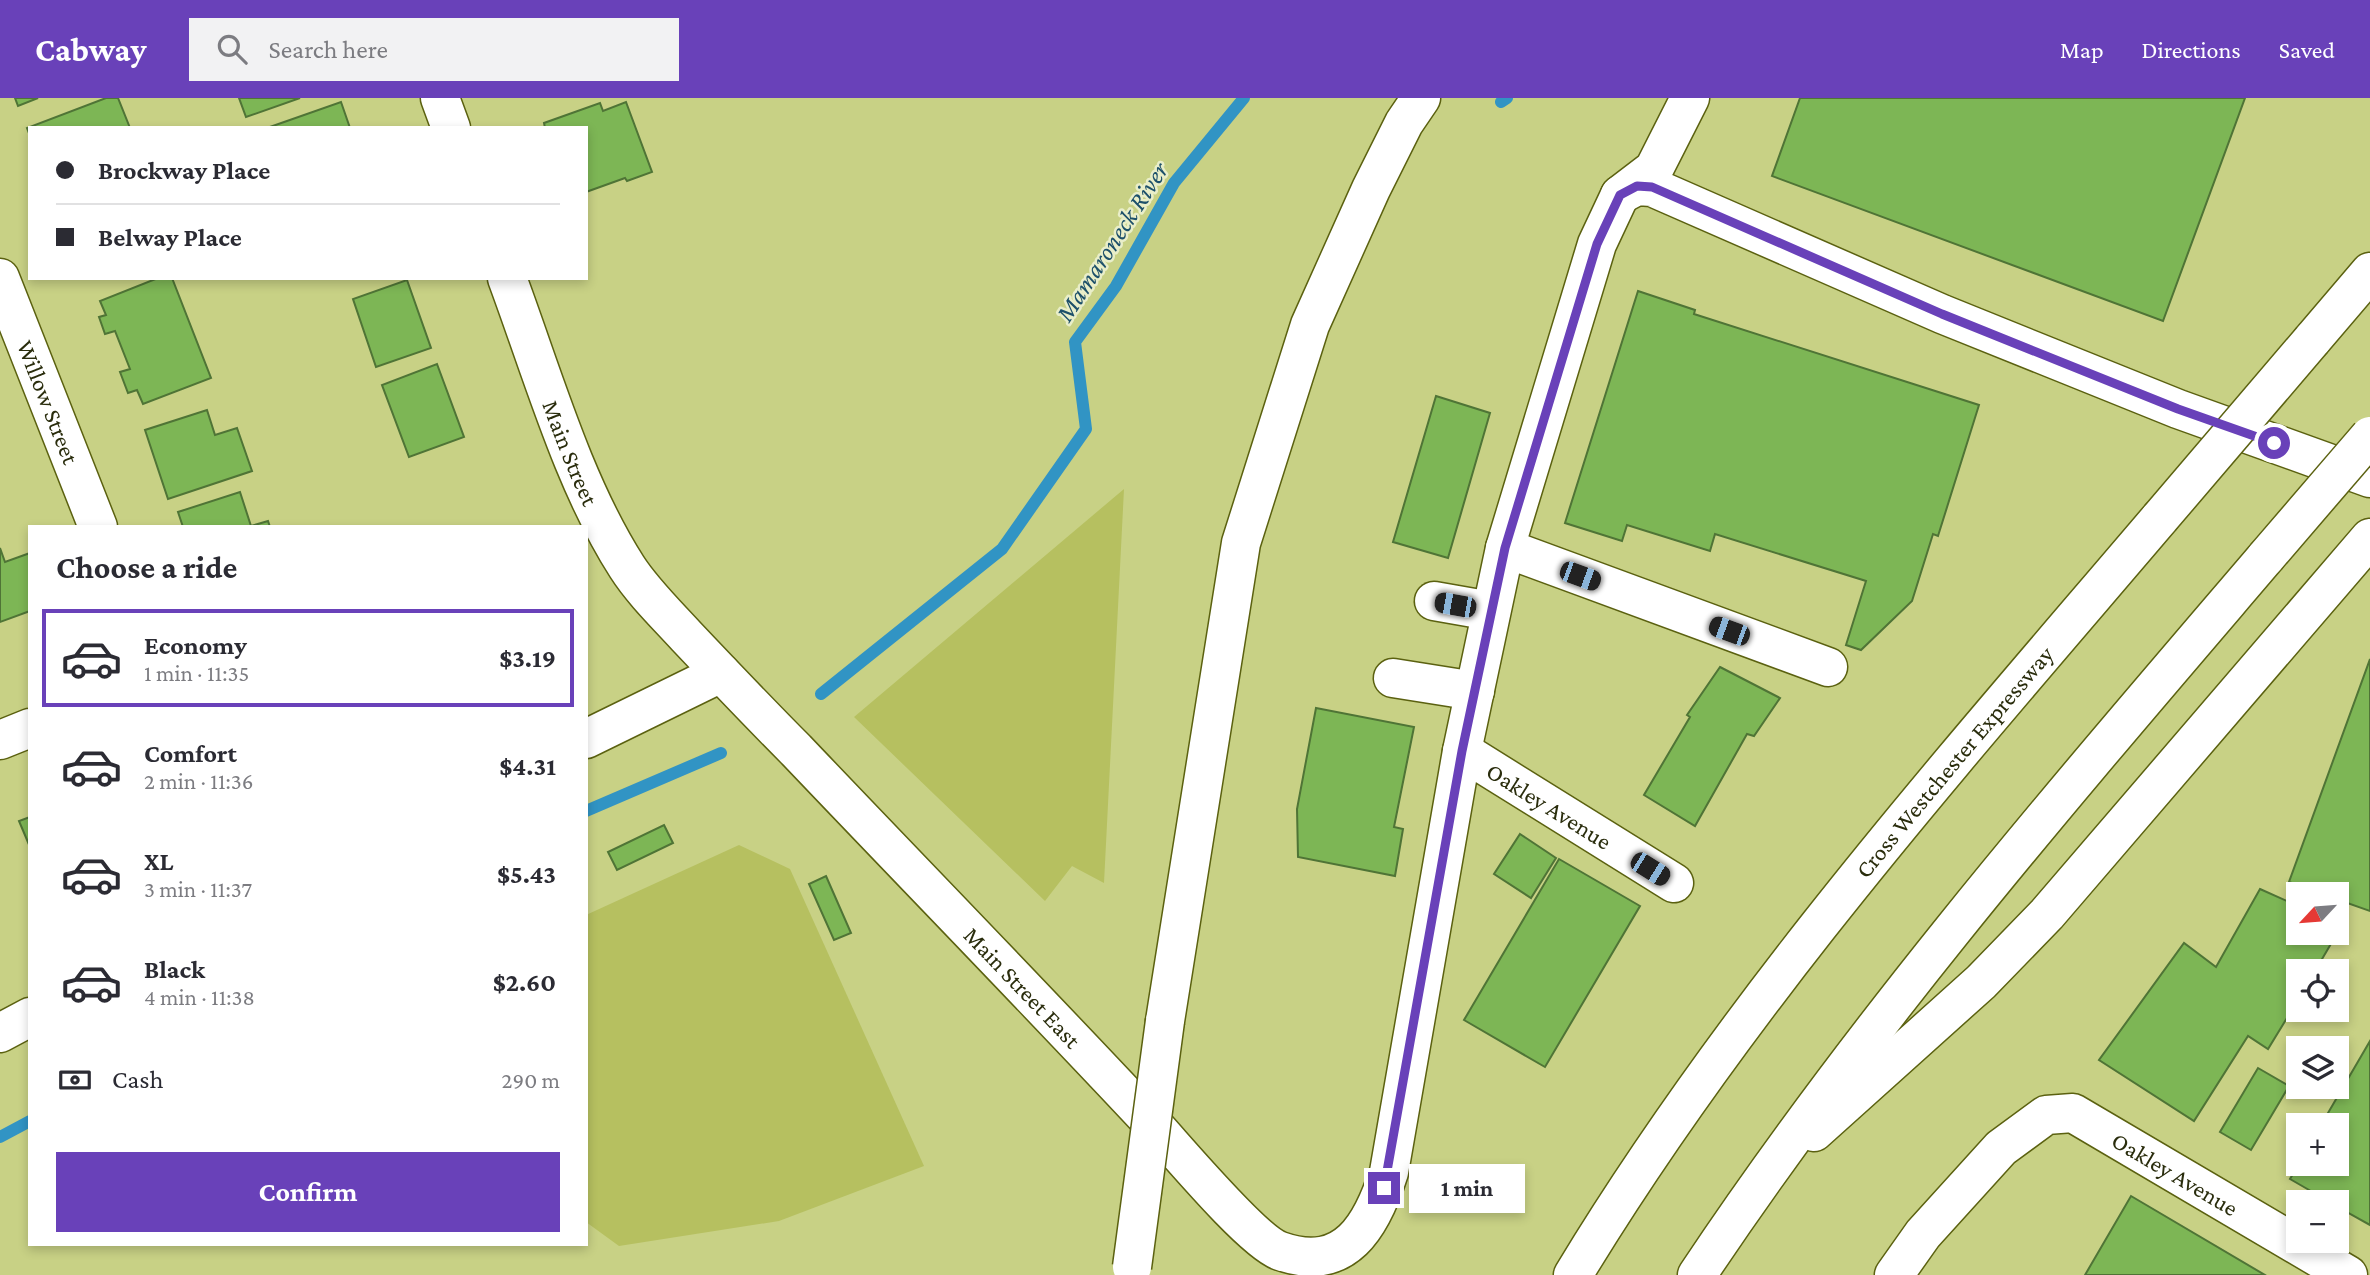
<!DOCTYPE html>
<html lang="en">
<head>
<meta charset="utf-8">
<style>
  :root { --surface:#fff; --page:#f2f2f3; --text:#2b2b33; --muted:#7c7c81; --line:#e1e1e2; --accent:#6941b9 }
  body { margin:0; font-family:"Crimson Pro",serif; background:var(--page); color:var(--text); height:100vh; display:flex; flex-direction:column; font-size:26px; white-space:nowrap }
  * { box-sizing:border-box; margin:0 }
  p { font-size:23px; color:var(--muted) }
  .icon { flex:none; width:38px; height:38px; fill:none; stroke:currentColor; stroke-width:2; stroke-linecap:round; stroke-linejoin:round }
  .map { position:relative; flex:1; overflow:hidden }
  .sheet { position:absolute; left:28px; top:427px; width:560px; height:721px; display:flex; flex-direction:column; background:var(--surface); border-radius:0px; box-shadow:0 4px 10px #0003 }
  .sheet>* { flex:none }
  .guide { position:absolute; left:28px; top:28px; width:560px; height:154px; border-radius:0px; box-shadow:0 4px 10px #0003; display:grid; align-content:center; height:154px; padding:0 28px; background:var(--surface) }
  .needle { width:46px; rotate:244deg }
  .tools { position:absolute; left:2286px; top:784px; display:grid; gap:14px }
  .tools a { display:grid; place-items:center; width:63px; height:63px; border-radius:0px; background:var(--surface); box-shadow:0 4px 10px #0003; font-size:35px }
  .end { position:absolute; width:32px; height:32px; margin:-16px; border:9px solid #6941b9; background:#fff; box-shadow:0 0 0 4px #fff }
  .from { border-radius:50% }
  .bubble { position:absolute; height:49px; border-radius:0px; background:var(--surface); box-shadow:0 4px 10px #0003; font-size:23px; font-weight:700; line-height:49px; text-align:center }
  .car { position:absolute; width:21px; height:42px; margin:-21px -10px; border-radius:9px; box-shadow:0 0 5px 2px #0007; background:linear-gradient(#222 24%,#8ab4d8 0 40%,#222 0 76%,#8ab4d8 0 86%,#222 0) }
  .guide b { display:flex; align-items:center; gap:24px; height:66px; font-size:26px }
  .guide b+b { border-top:2px solid var(--line) }
  .guide i { width:18px; height:18px; background:var(--text) }
  ul { padding:0; list-style:none }
  li { display:flex; align-items:center; gap:21px; height:98px; margin:0 14px 10px; padding:0 14px; border:4px solid transparent; border-radius:0px }
  li div { flex:1 }
  li b { display:block; font-size:26px }
  li em { font-style:normal; font-weight:700 }
  li.selected { border-color:var(--accent) }
  li>.icon { width:63px; height:63px; stroke-width:1.5 }
  h2 { padding:0 28px; font-size:32px; line-height:84px }
  .pay { display:flex; align-items:center; gap:18px; height:77px; padding:0 28px; font-size:26px }
  .pay p { margin-inline-start:auto }
  .button { display:flex; gap:14px; margin-top:auto; padding:14px 28px }
  .button a { flex:1; height:80px; border-radius:0px; background:var(--accent); color:#fff; font-size:28px; font-weight:700; line-height:80px; text-align:center }
  header { display:flex; align-items:center; gap:42px; box-sizing:border-box; height:98px; padding:0 35px; background:var(--accent); color:#fff }
  header strong { font-size:33px }
  nav { display:flex; gap:38px; margin-inline-start:auto; font-size:24px }
  .search { width:490px; height:63px; background:var(--page); display:flex; align-items:center; gap:18px; box-sizing:border-box; padding:0 24px; border-radius:0px; color:var(--muted); font-size:26px }
  .map>svg:first-child { display:block }
  .green { fill:#b6c060 }
  .lines { fill:none; stroke-linecap:round; stroke-linejoin:round }
  .stream { stroke:#3194c4; stroke-width:12 }
  .building { fill:#7db655; stroke:#4f7436; stroke-width:2 }
  .minor-casing { stroke:#5b6110; stroke-width:41 }
  .highway-casing { stroke:#5b6110; stroke-width:41 }
  .minor { stroke:#fff; stroke-width:38 }
  .highway { stroke:#fff; stroke-width:38 }
  .highway-bridge-casing { stroke:#5b6110; stroke-width:41; stroke-linecap:butt }
  .highway-bridge { stroke:#fff; stroke-width:38 }
  .route { stroke:#6941b9; stroke-width:9 }
  .labels { text-anchor:middle; dominant-baseline:central; stroke-width:5; stroke-linejoin:round; paint-order:stroke }
  .street-label { font-size:24px; fill:#2a2d0d; stroke:#e9eec9 }
  .water-label { font-size:26px; font-style:italic; fill:#1d506a; stroke:#e9eec9 }
</style>
</head>
<body>
<header>
<strong>Cabway</strong>
<div class="search"><svg class="icon" aria-label="search" viewBox="0 0 24 24"><circle cx="10" cy="10" r="6"/><path d="M15 15l6 6"/></svg>Search here</div>
<nav><a>Map</a><a>Directions</a><a>Saved</a></nav>
</header>
<div class="map">
<svg width="2370" height="1177" viewBox="0 0 2370 1177">
  <rect width="100%" height="100%" fill="#c8d185"/>
  <g class="green">
    <path d="M 1124,391 L 1104,785 L 1072,768 L 1045,803 L 854,619 Z"/>
    <path d="M 739,747 L 790,771 L 924,1068 L 779,1123 L 619,1148 L 586,1124 L 586,817 Z"/>
  </g>
  <g class="lines">
    <g class="stream">
      <path d="M 1501,4 L 1507,0"/>
      <path d="M 821,596 L 1002,451 L 1086,331 L 1075,244 L 1116,188 L 1174,85 L 1244,0"/>
      <path d="M 586,713 L 721,655"/>
      <path d="M 0,1039 L 30,1023"/>
    </g>
  </g>
  <g class="building">
    <path d="M 15,0 L 38,0 L 18,8 Z"/>
    <path d="M 106,0 L 118,0 L 130,30 L 30,30 L 30,38 L 27,30 Z"/>
    <path d="M 239,0 L 300,0 L 246,19 Z"/>
    <path d="M 1800,0 L 2245,0 L 2163,223 L 1772,78 Z"/>
    <path d="M 341,4 L 350,30 L 267,30 Z"/>
    <path d="M 626,4 L 652,74 L 627,83 L 625,80 L 586,94 L 586,30 L 545,30 L 544,25 L 600,5 L 603,13 Z"/>
    <path d="M 158,180 L 172,180 L 211,280 L 143,306 L 137,292 L 128,295 L 120,274 L 130,271 L 115,233 L 105,236 L 99,219 L 106,217 L 100,203 Z"/>
    <path d="M 407,182 L 431,250 L 376,269 L 353,201 Z"/>
    <path d="M 1638,193 L 1695,212 L 1694,216 L 1979,307 L 1938,438 L 1933,436 L 1912,503 L 1861,552 L 1846,547 L 1866,483 L 1715,436 L 1710,453 L 1627,427 L 1622,443 L 1565,425 Z"/>
    <path d="M 437,266 L 464,339 L 409,359 L 382,287 Z"/>
    <path d="M 1436,298 L 1490,315 L 1448,460 L 1393,444 Z"/>
    <path d="M 207,312 L 215,337 L 237,330 L 252,373 L 168,401 L 145,332 Z"/>
    <path d="M 240,394 L 251,428 L 268,423 L 270,429 L 183,429 L 178,414 Z"/>
    <path d="M 0,450 L 5,464 L 30,455 L 30,513 L 0,524 Z"/>
    <path d="M 2370,561 L 2370,813 L 2336,801 L 2336,796 L 2322,796 L 2289,784 Z"/>
    <path d="M 1720,569 L 1780,600 L 1754,638 L 1747,636 L 1695,728 L 1644,697 L 1690,619 L 1687,617 Z"/>
    <path d="M 1316,610 L 1414,629 L 1394,729 L 1403,731 L 1395,778 L 1298,759 L 1297,711 Z"/>
    <path d="M 30,719 L 30,749 L 19,723 Z"/>
    <path d="M 664,727 L 673,745 L 617,772 L 608,754 Z"/>
    <path d="M 1520,736 L 1556,760 L 1531,800 L 1494,776 Z"/>
    <path d="M 1559,761 L 1640,808 L 1545,969 L 1464,922 Z"/>
    <path d="M 826,778 L 851,835 L 834,842 L 809,786 Z"/>
    <path d="M 2260,791 L 2298,808 L 2298,835 L 2336,835 L 2336,825 L 2342,827 L 2315,873 L 2298,873 L 2298,902 L 2268,951 L 2248,938 L 2194,1023 L 2099,962 L 2184,845 L 2216,869 Z"/>
    <path d="M 2370,943 L 2370,1127 L 2336,1108 L 2336,1104 L 2330,1104 L 2290,1081 L 2299,1066 L 2336,1066 L 2336,1027 L 2321,1027 Z"/>
    <path d="M 2258,970 L 2289,988 L 2251,1052 L 2220,1034 Z"/>
    <path d="M 2131,1098 L 2265,1177 L 2085,1177 Z"/>
  </g>
  <g class="lines">
    <g class="minor-casing">
      <g id="minor">
        <path d="M 440,0 L 451,30"/>
        <path d="M 1620,97 L 1637,88 L 1652,89 L 1942,216 L 2178,311 L 2370,380"/>
        <path id="s1" d="M 0,180 L 98,429"/>
        <path id="s2" d="M 507,180 C 542,274 573,385 627,469 C 643,494 667,517 687,539 C 723,577 759,615 796,652 C 914,776 1033,898 1150,1023 C 1175,1050 1252,1143 1280,1153 C 1346,1176 1372,1127 1389,1074 L 1462,653 L 1505,450 L 1597,146 L 1620,97 L 1654,71 L 1690,0"/>
        <path d="M 1505,450 L 1828,569"/>
        <path d="M 1434,503 L 1491,513"/>
        <path d="M 1393,580 L 1475,593"/>
        <path d="M 586,641 L 721,575"/>
        <path d="M 0,642 L 30,630"/>
        <path id="s3" d="M 1462,653 L 1674,785"/>
        <path d="M 0,935 L 30,919"/>
        <path id="s4" d="M 1894,1177 L 1923,1136 L 2001,1050 L 2046,1017 L 2073,1015 L 2348,1177"/>
      </g>
    </g>
    <g class="highway-casing">
      <g id="highway">
        <path d="M 2312,242 L 2370,174"/>
        <path d="M 1165,923 L 1241,445 L 1310,227 L 1371,91 L 1404,25 L 1421,0"/>
        <path d="M 1814,1034 L 1981,884 L 2047,816 L 2370,440"/>
        <path id="s5" d="M 1573,1177 C 1739,903 1953,663 2160,420"/>
        <path d="M 1697,1177 C 1867,922 2067,692 2266,459"/>
      </g>
    </g>
    <use href="#minor" class="minor"/>
    <use href="#highway" class="highway"/>
    <g class="highway-bridge-casing">
      <g id="highway-bridge">
        <path d="M 2160,420 L 2312,242"/>
        <path d="M 2266,459 L 2370,338"/>
        <path d="M 1132,1169 L 1165,923"/>
      </g>
    </g>
    <use href="#highway-bridge" class="highway-bridge"/>
  </g>
  <g class="lines">
    <path class="route" d="M 1384,1090 L 1462,653 L 1505,450 L 1597,146 L 1620,97 L 1637,88 L 1652,89 L 1942,216 L 2178,311 L 2274,345"/>
  </g>
  <g class="labels">
    <g class="street-label">
      <text stroke="none"><textPath href="#s1" startOffset="133">Willow Street</textPath></text>
      <text stroke="none"><textPath href="#s2" startOffset="186">Main Street</textPath></text>
      <text stroke="none"><textPath href="#s5" startOffset="640">Cross Westchester Expressway</textPath></text>
      <text stroke="none"><textPath href="#s3" startOffset="103">Oakley Avenue</textPath></text>
      <text stroke="none"><textPath href="#s2" startOffset="891">Main Street East</textPath></text>
      <text stroke="none"><textPath href="#s4" startOffset="368">Oakley Avenue</textPath></text>
    </g>
    <g class="water-label">
      <text transform="translate(1112 144) rotate(-57)">Mamaroneck River</text>
    </g>
  </g>
</svg>
<div class="tools">
<a><svg class="needle" viewBox="-14 -14 28 28"><path d="M0-13l5 13h-10z" fill="#e53935"/><path d="M0 13l5-13h-10z" fill="#7c7c81"/></svg></a>
<a><svg class="icon" aria-label="locate" viewBox="0 0 24 24"><circle cx="12" cy="12" r="6"/><path d="M12 2v4M12 18v4M2 12h4M18 12h4"/></svg></a>
<a><svg class="icon" aria-label="layers" viewBox="0 0 24 24"><path d="M12 4l9 5-9 5-9-5zM3 14l9 5 9-5"/></svg></a>
<a>+</a>
<a>−</a>
</div>
<i class="end from" style="left:2274px;top:345px"></i>
<i class="end" style="left:1384px;top:1090px"></i>
<div class="bubble" style="left:1409px;top:1066px;width:116px">1 min</div>
<i class="car" style="left:1580px;top:478px;rotate:110deg"></i>
<i class="car" style="left:1455px;top:507px;rotate:280deg"></i>
<i class="car" style="left:1729px;top:533px;rotate:290deg"></i>
<i class="car" style="left:1650px;top:771px;rotate:122deg"></i>
<div class="guide">
<b><i class="from"></i>Brockway Place</b>
<b><i></i>Belway Place</b>
</div>
<section class="sheet">
<h2>Choose a ride</h2>
<ul>
<li class="selected"><svg class="icon" aria-label="car" viewBox="0 0 24 24"><path d="M5 17H2v-5l4-1 3-4h7l3 4 3 1v5h-3M9 17h6M6 11h13"/><circle cx="7" cy="17" r="2"/><circle cx="17" cy="17" r="2"/></svg><div><b>Economy</b><p>1 min · 11:35</p></div><em>$3.19</em></li>
<li><svg class="icon" aria-label="car" viewBox="0 0 24 24"><path d="M5 17H2v-5l4-1 3-4h7l3 4 3 1v5h-3M9 17h6M6 11h13"/><circle cx="7" cy="17" r="2"/><circle cx="17" cy="17" r="2"/></svg><div><b>Comfort</b><p>2 min · 11:36</p></div><em>$4.31</em></li>
<li><svg class="icon" aria-label="car" viewBox="0 0 24 24"><path d="M5 17H2v-5l4-1 3-4h7l3 4 3 1v5h-3M9 17h6M6 11h13"/><circle cx="7" cy="17" r="2"/><circle cx="17" cy="17" r="2"/></svg><div><b>XL</b><p>3 min · 11:37</p></div><em>$5.43</em></li>
<li><svg class="icon" aria-label="car" viewBox="0 0 24 24"><path d="M5 17H2v-5l4-1 3-4h7l3 4 3 1v5h-3M9 17h6M6 11h13"/><circle cx="7" cy="17" r="2"/><circle cx="17" cy="17" r="2"/></svg><div><b>Black</b><p>4 min · 11:38</p></div><em>$2.60</em></li>
</ul>
<div class="pay"><svg class="icon" aria-label="cash" viewBox="0 0 24 24"><path d="M3 7h18v10H3z"/><circle cx="12" cy="12" r="2"/></svg>Cash<p>290 m</p></div>
<div class="button"><a>Confirm</a></div>
</section>
</div>
</body>
</html>
